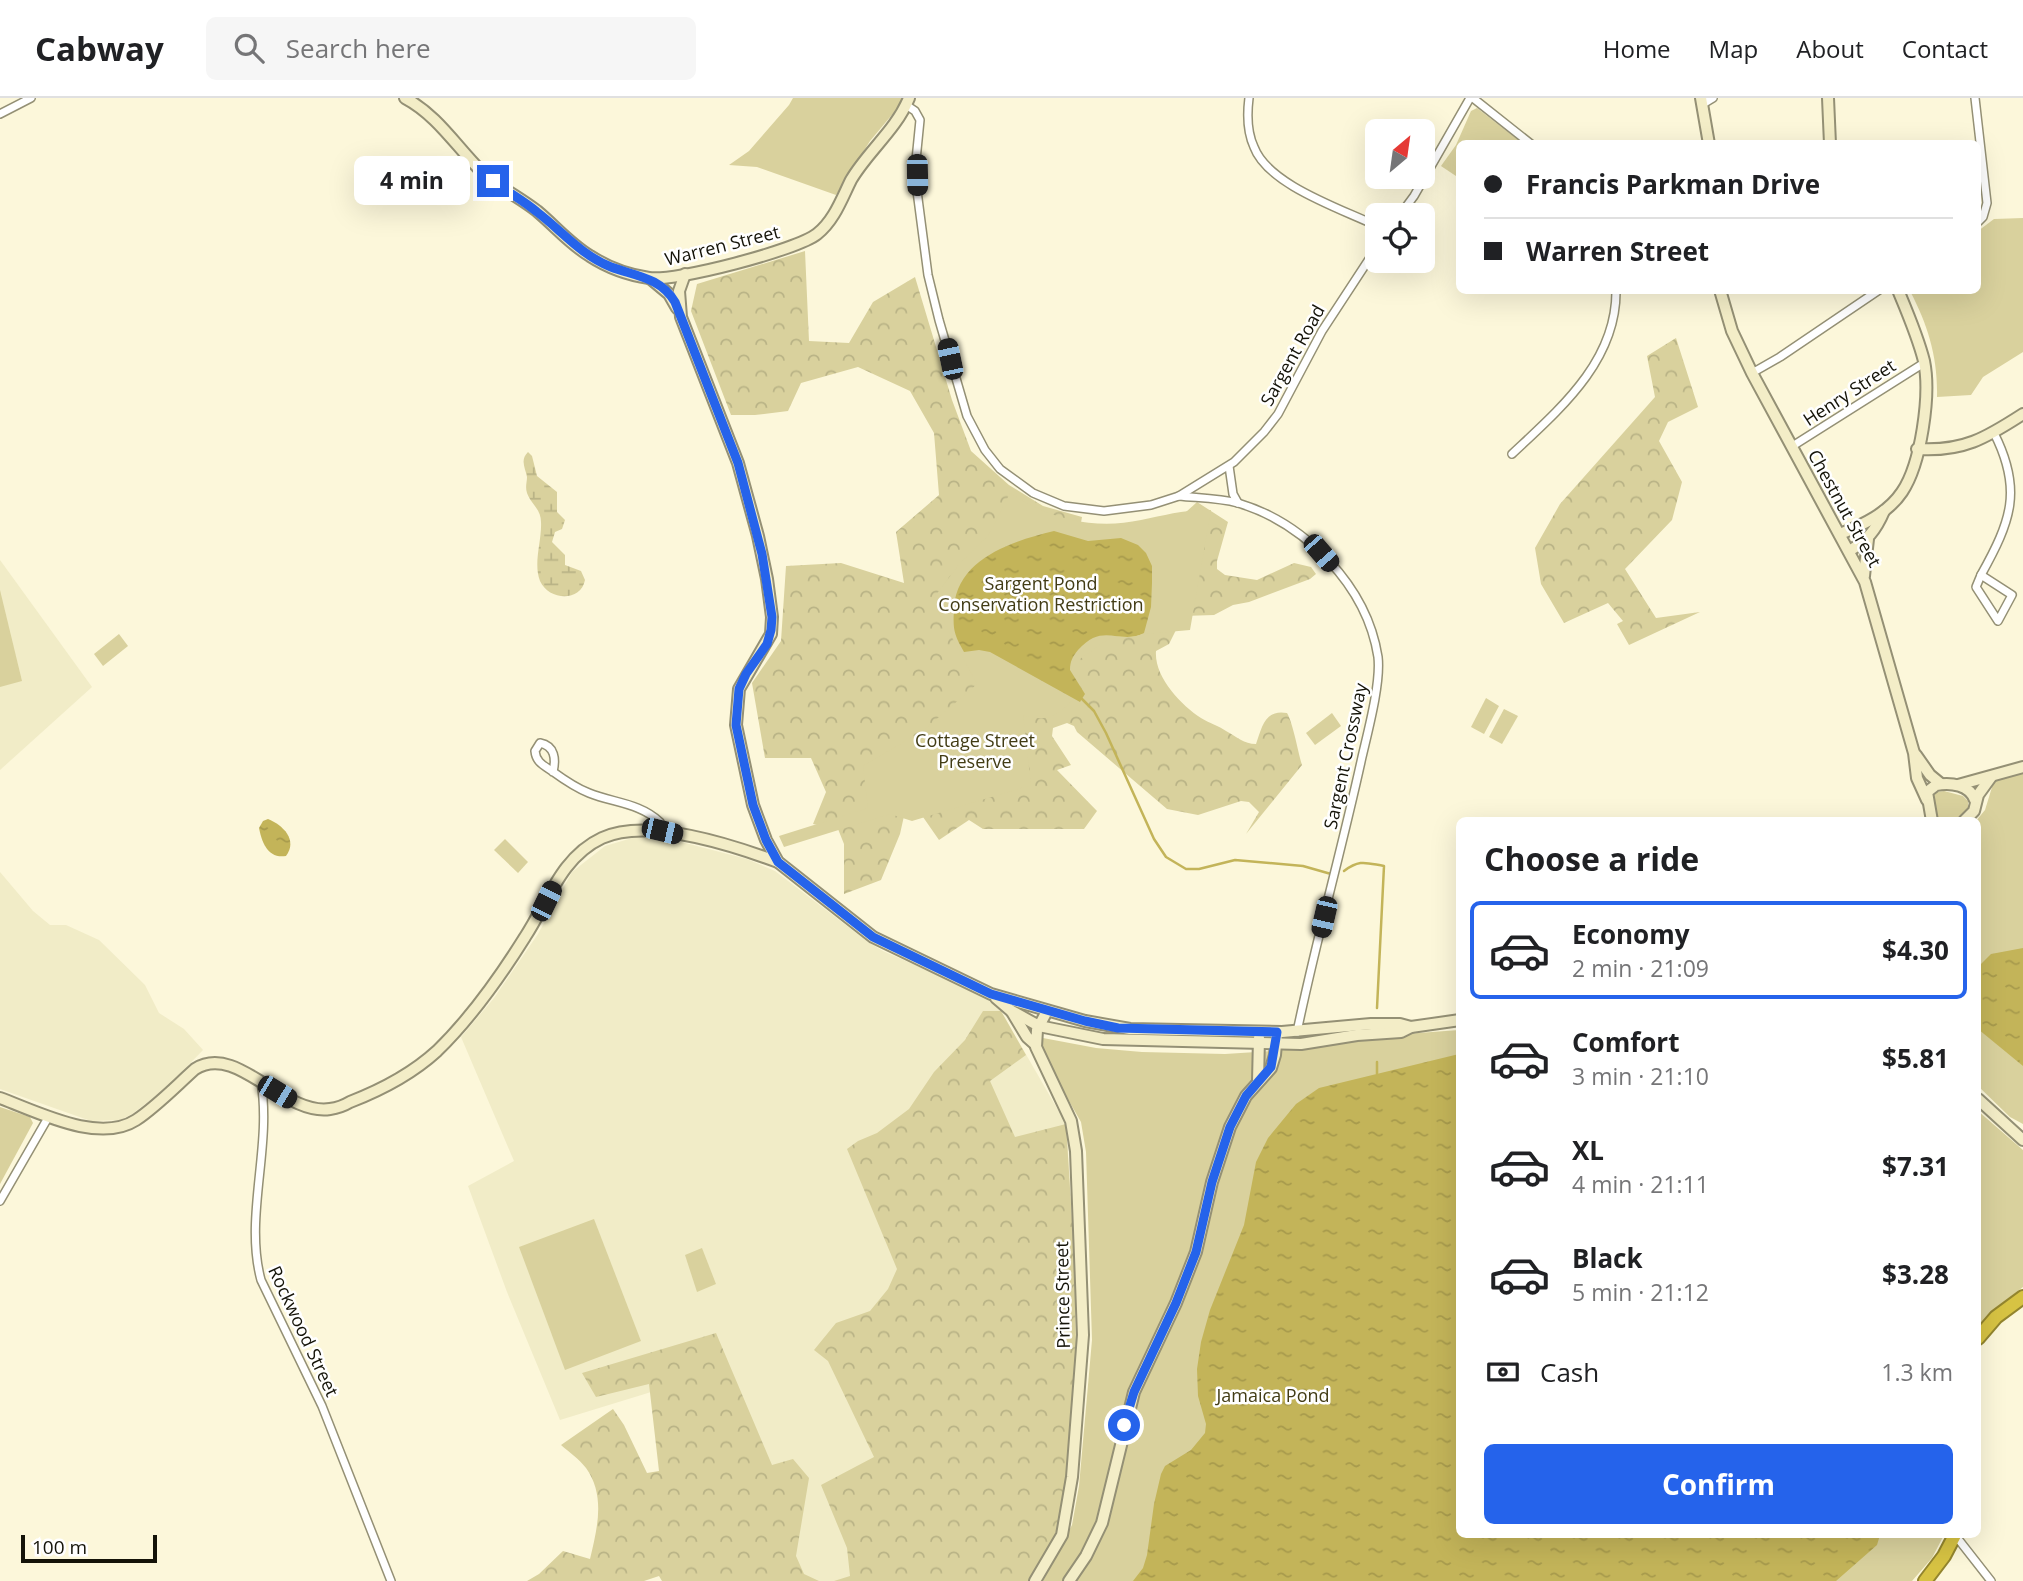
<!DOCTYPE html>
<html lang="en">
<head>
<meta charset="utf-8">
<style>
  :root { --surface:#fff; --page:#f6f6f6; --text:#202124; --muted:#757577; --line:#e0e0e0; --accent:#2563eb }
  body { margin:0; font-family:"Open Sans",sans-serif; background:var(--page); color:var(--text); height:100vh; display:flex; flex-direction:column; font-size:26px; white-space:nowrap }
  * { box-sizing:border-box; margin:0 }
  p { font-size:23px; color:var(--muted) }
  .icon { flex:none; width:38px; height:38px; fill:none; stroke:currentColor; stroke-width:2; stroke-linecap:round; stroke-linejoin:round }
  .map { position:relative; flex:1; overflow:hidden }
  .details { position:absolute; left:1456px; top:719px; width:525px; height:721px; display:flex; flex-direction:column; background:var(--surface); border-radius:10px; box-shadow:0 7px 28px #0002 }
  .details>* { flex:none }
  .guide { position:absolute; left:1456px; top:42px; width:525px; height:154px; border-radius:10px; box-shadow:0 7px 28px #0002; display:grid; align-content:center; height:154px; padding:0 28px; background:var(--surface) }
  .needle { width:46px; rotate:29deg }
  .fabs { position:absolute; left:1365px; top:21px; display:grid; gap:14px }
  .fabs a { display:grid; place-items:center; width:70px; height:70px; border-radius:10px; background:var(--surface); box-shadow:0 7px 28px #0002; font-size:35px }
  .scale { position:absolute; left:21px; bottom:18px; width:136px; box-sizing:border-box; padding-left:7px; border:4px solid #141308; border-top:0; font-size:19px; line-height:24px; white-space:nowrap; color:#141308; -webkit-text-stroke:5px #fff; paint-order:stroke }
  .end { position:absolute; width:32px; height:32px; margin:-16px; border:9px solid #2563eb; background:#fff; box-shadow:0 0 0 4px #fff }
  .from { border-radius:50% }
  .bubble { position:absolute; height:49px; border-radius:10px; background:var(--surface); box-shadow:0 7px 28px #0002; font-size:23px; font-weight:700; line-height:49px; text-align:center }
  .car { position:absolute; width:21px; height:42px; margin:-21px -10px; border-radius:9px; box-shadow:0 0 5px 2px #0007; background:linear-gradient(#222 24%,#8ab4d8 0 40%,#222 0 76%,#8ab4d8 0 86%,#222 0) }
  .guide b { display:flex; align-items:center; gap:24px; height:66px; font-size:26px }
  .guide b+b { border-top:2px solid var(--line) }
  .guide i { width:18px; height:18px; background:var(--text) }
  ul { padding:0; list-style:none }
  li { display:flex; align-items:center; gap:21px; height:98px; margin:0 14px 10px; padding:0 14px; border:4px solid transparent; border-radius:10px }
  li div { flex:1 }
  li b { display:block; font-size:26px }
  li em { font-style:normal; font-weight:700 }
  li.on { border-color:var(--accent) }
  li>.icon { width:63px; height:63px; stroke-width:1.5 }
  h2 { padding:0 28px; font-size:32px; line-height:84px }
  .pay { display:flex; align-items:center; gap:18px; height:77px; padding:0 28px; font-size:26px }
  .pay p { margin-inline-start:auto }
  .cta { display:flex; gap:14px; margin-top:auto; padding:14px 28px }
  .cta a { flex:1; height:80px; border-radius:10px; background:var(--accent); color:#fff; font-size:28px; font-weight:700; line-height:80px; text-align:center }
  header { display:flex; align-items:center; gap:42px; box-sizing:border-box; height:98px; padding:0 35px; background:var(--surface); border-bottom:2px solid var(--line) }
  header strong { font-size:33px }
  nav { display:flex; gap:38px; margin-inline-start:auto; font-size:24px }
  .search { width:490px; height:63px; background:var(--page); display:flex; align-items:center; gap:18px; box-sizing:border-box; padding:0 24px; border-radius:10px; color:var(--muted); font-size:26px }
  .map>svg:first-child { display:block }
  .built { fill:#f1ecc7 }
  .forest { fill:url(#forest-crowns) }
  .wetland { fill:url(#wetland-marsh) }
  .green { fill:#d9d19d }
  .water { fill:url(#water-ripples) }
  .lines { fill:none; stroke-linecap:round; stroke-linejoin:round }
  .stream { stroke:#c3b459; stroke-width:2.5 }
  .street-casing { stroke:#949075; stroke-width:10 }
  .secondary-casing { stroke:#949075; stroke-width:14 }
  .highway-casing { stroke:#93852e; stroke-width:16 }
  .street { stroke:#fff; stroke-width:7 }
  .secondary { stroke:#f3edc7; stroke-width:10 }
  .highway { stroke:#d7c343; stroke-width:12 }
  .route { stroke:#2563eb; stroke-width:9 }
  .labels { text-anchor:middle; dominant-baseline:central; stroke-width:5; stroke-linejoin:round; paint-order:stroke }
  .street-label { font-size:18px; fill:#141308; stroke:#fff }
  .park-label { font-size:18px; fill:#423c15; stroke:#fff }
</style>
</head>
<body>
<header>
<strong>Cabway</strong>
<div class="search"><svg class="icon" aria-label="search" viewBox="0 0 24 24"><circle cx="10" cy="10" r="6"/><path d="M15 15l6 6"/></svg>Search here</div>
<nav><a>Home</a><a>Map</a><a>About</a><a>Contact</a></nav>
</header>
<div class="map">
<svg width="2023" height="1483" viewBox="0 0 2023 1483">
  <defs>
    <pattern id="forest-crowns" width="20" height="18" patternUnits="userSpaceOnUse" patternTransform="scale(1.75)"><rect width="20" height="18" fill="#d9d19d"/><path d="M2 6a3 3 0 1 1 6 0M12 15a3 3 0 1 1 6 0" fill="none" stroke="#b9b386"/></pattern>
    <pattern id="wetland-marsh" width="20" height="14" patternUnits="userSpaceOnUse" patternTransform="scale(1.75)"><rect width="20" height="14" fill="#d9d19d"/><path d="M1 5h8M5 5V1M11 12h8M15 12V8" fill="none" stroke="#b9b386"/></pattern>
    <pattern id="water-ripples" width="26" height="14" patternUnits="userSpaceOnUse" patternTransform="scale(1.75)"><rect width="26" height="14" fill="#c3b459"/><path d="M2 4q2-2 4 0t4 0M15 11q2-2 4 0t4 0" fill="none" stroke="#a79a4c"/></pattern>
  </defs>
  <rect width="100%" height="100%" fill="#fcf7da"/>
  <g class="built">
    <path d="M 0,462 L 92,589 L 0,672 Z"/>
    <path d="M 639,738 L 670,741 L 747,761 L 775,773 L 868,844 L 883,853 L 981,896 L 1001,913 L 1066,1026 L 1074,1154 L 1076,1245 L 1071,1334 L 1022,1483 L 736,1483 L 687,1283 L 560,1322 L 507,1194 L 468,1088 L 514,1063 L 461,939 L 494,900 L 538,836 L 572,774 L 605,748 Z"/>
    <path d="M 0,774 L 33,813 L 50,827 L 66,827 L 99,842 L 145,887 L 159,915 L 184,931 L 203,952 L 165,991 L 132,1016 L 120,1022 L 91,1023 L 0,991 Z"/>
  </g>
  <g class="forest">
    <path d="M 805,153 L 809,243 L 849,245 L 873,204 L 915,179 L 952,302 L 971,353 L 1009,387 L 1043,408 L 1082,419 L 1078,441 C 1060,434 1045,432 1026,439 C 1021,441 1017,445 1012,447 C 981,459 957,473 954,509 C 953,528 953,538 964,554 L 979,552 L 990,554 L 1080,603 L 1084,596 L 1070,572 C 1070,563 1073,558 1078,552 C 1104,523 1119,548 1144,535 C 1156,506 1145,457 1164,434 C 1173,423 1187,414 1197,404 L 1228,424 L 1217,463 L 1217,471 L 1225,477 L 1257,482 L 1294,465 L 1311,469 L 1316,476 L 1310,481 L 1249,504 L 1233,507 L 1214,517 L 1183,518 L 1169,546 L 1156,553 C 1154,579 1181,607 1201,620 C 1209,625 1219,628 1226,633 C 1237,639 1244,646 1256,646 C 1262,629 1265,611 1287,615 C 1293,625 1298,654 1302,667 L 1246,736 L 1259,714 L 1249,704 L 1241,703 L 1198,717 L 1167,711 L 1077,634 L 1074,628 L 1067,625 L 1053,630 L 1052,638 L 1071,667 L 1057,672 L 1097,713 L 1084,731 L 983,731 L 969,722 L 939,742 L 923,719 L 950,704 L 969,658 L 945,658 L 908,700 L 900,736 L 881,782 L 844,796 L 844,746 L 838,731 L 813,726 L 826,694 L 811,660 L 765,660 L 752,585 L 781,543 L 786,468 L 841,465 L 904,485 L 896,434 L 939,397 L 934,335 L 910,293 L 858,269 L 801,285 L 788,313 L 755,317 L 731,317 L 691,213 L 697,186 Z"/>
    <path d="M 1676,240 L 1698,309 L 1668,324 L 1659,343 L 1682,384 L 1672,422 L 1625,471 L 1656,520 L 1700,514 L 1629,547 L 1617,526 L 1623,523 L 1608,505 L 1564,525 L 1541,486 L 1535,450 L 1560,406 L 1655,299 L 1647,258 Z"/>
    <path d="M 983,913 L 1001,913 L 1026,957 L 990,983 L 1015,1039 L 1066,1026 L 1074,1154 L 1076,1245 L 1067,1390 L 1054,1441 L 1030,1483 L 834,1483 L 850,1478 L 847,1450 L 821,1387 L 874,1359 L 828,1263 L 814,1252 L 836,1225 L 870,1213 L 888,1191 L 897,1171 L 847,1051 L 858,1043 L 877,1035 L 909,1011 L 934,974 L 965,942 Z"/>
    <path d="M 716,1235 L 772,1367 L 793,1361 L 809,1380 L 796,1458 L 804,1476 L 819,1483 L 662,1483 L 659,1478 L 644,1483 L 527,1483 L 539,1476 L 563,1453 L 590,1461 C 597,1431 606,1398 586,1370 C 579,1361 569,1354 561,1347 L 613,1311 L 624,1327 L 647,1375 L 659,1373 L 649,1286 L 596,1299 L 582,1275 Z"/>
  </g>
  <path class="wetland" d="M 528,354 L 532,358 L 537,378 L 557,394 L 557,414 L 565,422 L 562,431 L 555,434 L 552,444 L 565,457 L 565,467 L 581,473 L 585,482 C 581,504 549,503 540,483 C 533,465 542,443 541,424 C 541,411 531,406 527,395 C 525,389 527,384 527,379 C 525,369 520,362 528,354 Z"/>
  <g class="green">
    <path d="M 793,0 L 903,0 L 896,12 L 870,43 L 836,97 L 757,69 L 729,67 L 749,53 L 789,7 Z"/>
    <path d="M 1477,10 L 1522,45 L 1460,46 L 1459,80 L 1441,68 L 1456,47 L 1471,13 Z"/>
    <path d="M 2023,120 L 2023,254 L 1983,279 L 1971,297 L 1937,299 C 1938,260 1928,227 1910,193 L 1978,192 L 1978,133 L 1994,121 Z"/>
    <path d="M 1010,395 C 1049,421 1094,432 1141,422 C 1165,417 1186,411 1211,412 L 1190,532 L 1111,539 L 1080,561 L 1079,595 C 1060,615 1052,626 1023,617 L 1031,687 L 912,723 L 890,716 L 784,749 L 779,738 L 868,710 L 863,668 L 924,632 L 977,586 L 932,502 L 960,465 L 988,438 Z"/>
    <path d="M 0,492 L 22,583 L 0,589 Z"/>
    <path d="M 119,536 L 128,548 L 103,568 L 94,556 Z"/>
    <path d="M 1486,600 L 1499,608 L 1484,636 L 1471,629 Z"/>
    <path d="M 1504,611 L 1518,618 L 1502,646 L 1489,639 Z"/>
    <path d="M 1332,615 L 1341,628 L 1315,647 L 1306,635 Z"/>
    <path d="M 2023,674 L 2023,1026 L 2010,1019 L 1978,988 L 1976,723 L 1985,712 L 1993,686 C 2001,678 2012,677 2023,674 Z"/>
    <path d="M 1944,693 L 1963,698 L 1968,703 L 1968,712 L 1955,723 L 1938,723 L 1931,701 L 1936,694 Z"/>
    <path d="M 505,741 L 528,764 L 518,775 L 494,752 Z"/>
    <path d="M 1459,932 L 1460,1437 L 1944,1437 L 1932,1460 L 1912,1483 L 1043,1483 L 1072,1427 L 1079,1388 L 1092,1242 L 1086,1054 L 1081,1024 L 1042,956 L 1040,945 L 1043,940 L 1096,950 L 1142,954 L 1225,956 L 1301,951 L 1364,939 Z"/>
    <path d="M 0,1009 L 30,1019 L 33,1025 L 0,1086 Z"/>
    <path d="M 1978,1013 L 2023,1052 L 2023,1189 L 1992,1213 L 1978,1229 Z"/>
    <path d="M 594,1121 L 641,1243 L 565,1272 L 519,1149 Z"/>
    <path d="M 702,1150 L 716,1186 L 697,1194 L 685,1157 Z"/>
  </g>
  <g class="water">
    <path d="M 1054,433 L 1088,443 L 1121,440 L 1138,447 L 1146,455 L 1152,468 L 1152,485 L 1151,509 L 1144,535 C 1119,548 1104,523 1078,552 C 1073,558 1070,563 1070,572 L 1085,596 L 1080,604 L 990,554 L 979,552 L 964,554 C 953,535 953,531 954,509 C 958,460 1013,443 1054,433 Z"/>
    <path d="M 268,721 C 283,727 298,742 286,758 C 268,761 262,745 259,730 L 263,723 Z"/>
    <path d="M 2023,850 L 2023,968 L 1978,931 L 1978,869 L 1991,856 Z"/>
    <path d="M 1459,956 L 1460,1437 L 1880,1437 L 1877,1447 L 1836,1483 L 1133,1483 L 1143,1470 L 1147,1457 L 1154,1406 L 1161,1376 L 1165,1368 L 1191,1352 L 1205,1335 L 1206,1326 L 1198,1298 L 1197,1271 L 1201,1244 L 1210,1212 L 1244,1127 L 1256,1064 L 1268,1040 L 1296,1006 L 1319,990 Z"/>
  </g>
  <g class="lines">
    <g class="stream">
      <path d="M 1082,601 L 1094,613 L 1106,635 L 1154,741 L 1166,759 L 1186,771 L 1199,771 L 1235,762 L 1303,768 L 1331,776"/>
      <path d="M 1344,773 C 1360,761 1366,765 1384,768 L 1377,910"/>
      <path d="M 1377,964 L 1377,976"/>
    </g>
    <g class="street-casing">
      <g id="street">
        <path d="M 1249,0 C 1247,16 1247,34 1254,49 C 1268,87 1342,111 1377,128"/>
        <path d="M 1473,0 L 1531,46"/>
        <path d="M 1975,0 L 1987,105 L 1983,119 L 1978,124"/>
        <path d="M 1703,6 L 1713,0"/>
        <path d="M 906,7 L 915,13 L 920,22 L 916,62 L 917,93 L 928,177 L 939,222 L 967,318 L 985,352 L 1000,371 L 1033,395 L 1064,408 L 1104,413 L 1151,407 L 1179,398 L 1234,364 L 1264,334 L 1278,316 L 1322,233 L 1377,149"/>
        <path d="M 0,16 L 31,0"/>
        <path d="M 1400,117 L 1414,98 L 1470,0"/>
        <path d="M 1752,275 L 1780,259 L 1879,192"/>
        <path d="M 1791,349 L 1924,265"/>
        <path d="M 1512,356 C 1560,311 1617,263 1616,192"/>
        <path d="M 1229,368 L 1233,396 L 1238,405"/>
        <path d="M 1179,398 C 1199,400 1219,400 1238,405 C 1305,425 1367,488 1378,559 C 1381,585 1368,633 1362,659 C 1342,751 1316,842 1297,934"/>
        <path d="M 1981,477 C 2011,423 2023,392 1994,335"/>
        <path d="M 1981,477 L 2012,497 L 1998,523 L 1976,489 Z"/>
        <path d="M 553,674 C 556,661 555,648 540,645 L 535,653 C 536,664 543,667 552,673 C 563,681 576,690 589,695 C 614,705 640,705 660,724 L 662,733"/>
        <path d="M 261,984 C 272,1049 244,1119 261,1182 L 322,1308 L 391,1483"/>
        <path d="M 0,1103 L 49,1018"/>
        <path d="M 1955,1437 L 1991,1483"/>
      </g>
    </g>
    <g class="secondary-casing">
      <g id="secondary">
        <path d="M 405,0 C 437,17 456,48 481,73 C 498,89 519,99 537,113 C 555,128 570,146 590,158 C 607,169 629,177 649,180 C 675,184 797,152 817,136 C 834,123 842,100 851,82 C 868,53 896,32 909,0"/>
        <path d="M 1701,0 L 1709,46"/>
        <path d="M 1828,0 L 1830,46"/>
        <path d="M 685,176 L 679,193 L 681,219 L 738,365 L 758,438 L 767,481 L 772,519 L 771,536 L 739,591 L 736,627 L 753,707 L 766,742 L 778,764 L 873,839 L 991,896 L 1085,923 L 1130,931 L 1282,934 L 1371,926 L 1400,926 L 1411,929"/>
        <path d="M 651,181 L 669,196 L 677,210"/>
        <path d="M 1720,192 L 1732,233 L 1752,275 L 1865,484 L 1914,655 L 1917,680 L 1927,702"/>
        <path d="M 1917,351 C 1963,354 1986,340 2023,316"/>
        <path d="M 1840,436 C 1863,427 1888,415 1902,394 C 1921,366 1931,297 1924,263 C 1918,239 1908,216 1898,192"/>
        <path d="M 1849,453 C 1867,443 1876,432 1884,413"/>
        <path d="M 1864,478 L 1868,441"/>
        <path d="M 1916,657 L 1930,677 L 1941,686"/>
        <path d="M 1958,687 L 2023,669"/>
        <path d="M 1932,723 L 1927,694 L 1936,687 C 1951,684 1970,687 1975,702"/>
        <path d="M 1964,723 L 1974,713 L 1978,697 L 1991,679"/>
        <path d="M 996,900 L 1010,912 L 1039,928 L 1103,941 L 1301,946 L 1357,937 L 1401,934 L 1411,929 L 1460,922"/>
        <path d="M 1012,914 L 1027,939 L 1036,947"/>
        <path d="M 1258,983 L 1259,940"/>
        <path d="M 0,1000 C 38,1014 99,1046 136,1022 C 157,1008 176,988 195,971 C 237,944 283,1018 330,1011 C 337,1010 345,1007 350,1004 C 381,992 413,975 437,953 C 471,920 500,879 525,839 C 548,804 561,759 602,740 C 648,719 732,747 778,764"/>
        <path d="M 1978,1001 L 2023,1042"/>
        <path d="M 1035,1483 L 1062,1437 L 1072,1379 L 1083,1237 L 1076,1053 L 1071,1023 L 1036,949 L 1037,932 L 1047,913"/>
        <path d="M 1069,1483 L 1086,1458 L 1102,1425 L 1134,1294 L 1176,1205 L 1196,1154 L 1212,1084 L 1230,1029 L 1246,998 L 1271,970 L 1275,957 L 1277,934"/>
      </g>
    </g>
    <g class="highway-casing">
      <g id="highway">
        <path d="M 1978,1240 L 1996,1219 L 2023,1199"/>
        <path d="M 1925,1483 L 1944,1458 L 1955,1437"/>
      </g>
    </g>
    <use href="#street" class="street"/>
    <use href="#secondary" class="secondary"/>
    <use href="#highway" class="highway"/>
  </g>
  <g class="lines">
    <path class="route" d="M 493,83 C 507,94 523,102 537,114 C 562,133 581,157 611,169 C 635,178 660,179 675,204 L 738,365 L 762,456 L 772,519 L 771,532 L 767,546 L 746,576 L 739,591 L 736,627 L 753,707 L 766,742 L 778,764 L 873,839 L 991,896 L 1085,923 L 1118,930 L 1277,934 L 1271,969 L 1246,998 L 1230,1029 L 1212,1084 L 1196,1154 L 1176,1205 L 1134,1294 L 1124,1327"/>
  </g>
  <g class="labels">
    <g class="street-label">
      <text transform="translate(722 147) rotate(-14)">Warren Street</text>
      <text transform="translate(1292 257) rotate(-61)">Sargent Road</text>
      <text transform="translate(1849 294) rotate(-33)">Henry Street</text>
      <text transform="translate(1845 410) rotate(61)">Chestnut Street</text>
      <text transform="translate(1345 658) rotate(-78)">Sargent Crossway</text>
      <text transform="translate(1062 1197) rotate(-91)">Prince Street</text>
      <text transform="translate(304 1233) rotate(65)">Rockwood Street</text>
    </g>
    <g class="park-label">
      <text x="1041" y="485">Sargent Pond<tspan x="1041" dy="21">Conservation Restriction</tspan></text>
      <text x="975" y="642">Cottage Street<tspan x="975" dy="21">Preserve</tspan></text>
      <text x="1273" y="1297">Jamaica Pond</text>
    </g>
  </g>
</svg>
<div class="fabs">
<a><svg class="needle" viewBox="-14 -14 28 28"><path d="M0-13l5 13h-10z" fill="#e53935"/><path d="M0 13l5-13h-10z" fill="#757577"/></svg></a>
<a><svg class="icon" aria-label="locate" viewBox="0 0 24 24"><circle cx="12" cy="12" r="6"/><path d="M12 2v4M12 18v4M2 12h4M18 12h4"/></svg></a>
</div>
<div class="scale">100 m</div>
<i class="end from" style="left:1124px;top:1327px"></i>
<i class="end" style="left:493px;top:83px"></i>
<div class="bubble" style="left:354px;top:58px;width:116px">4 min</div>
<i class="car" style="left:917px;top:77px;rotate:179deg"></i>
<i class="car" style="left:950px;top:261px;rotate:348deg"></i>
<i class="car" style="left:1321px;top:455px;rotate:139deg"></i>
<i class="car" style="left:662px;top:733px;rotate:103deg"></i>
<i class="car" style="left:546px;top:803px;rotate:26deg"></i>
<i class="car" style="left:1324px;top:819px;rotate:193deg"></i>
<i class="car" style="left:277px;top:994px;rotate:121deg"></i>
<div class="guide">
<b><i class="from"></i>Francis Parkman Drive</b>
<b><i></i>Warren Street</b>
</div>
<section class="details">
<h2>Choose a ride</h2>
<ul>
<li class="on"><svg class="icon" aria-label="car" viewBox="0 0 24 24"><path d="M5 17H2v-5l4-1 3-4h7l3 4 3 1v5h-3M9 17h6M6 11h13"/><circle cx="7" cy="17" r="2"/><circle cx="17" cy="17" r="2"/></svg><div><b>Economy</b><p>2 min · 21:09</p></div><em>$4.30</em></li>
<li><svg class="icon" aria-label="car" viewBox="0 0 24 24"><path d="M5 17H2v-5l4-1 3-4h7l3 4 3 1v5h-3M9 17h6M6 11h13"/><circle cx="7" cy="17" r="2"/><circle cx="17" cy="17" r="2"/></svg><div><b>Comfort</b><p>3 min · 21:10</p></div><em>$5.81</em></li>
<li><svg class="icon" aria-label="car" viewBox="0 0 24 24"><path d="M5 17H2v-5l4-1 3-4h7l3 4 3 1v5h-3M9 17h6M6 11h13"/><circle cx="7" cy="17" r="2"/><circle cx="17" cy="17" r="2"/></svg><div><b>XL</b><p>4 min · 21:11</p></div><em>$7.31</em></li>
<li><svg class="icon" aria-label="car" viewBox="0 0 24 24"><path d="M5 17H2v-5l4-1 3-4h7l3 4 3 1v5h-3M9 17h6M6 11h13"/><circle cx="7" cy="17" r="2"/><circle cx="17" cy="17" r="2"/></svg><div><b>Black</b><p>5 min · 21:12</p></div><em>$3.28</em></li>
</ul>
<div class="pay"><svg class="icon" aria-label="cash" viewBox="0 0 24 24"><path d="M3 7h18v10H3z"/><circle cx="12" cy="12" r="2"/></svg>Cash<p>1.3 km</p></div>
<div class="cta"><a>Confirm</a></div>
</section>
</div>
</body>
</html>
